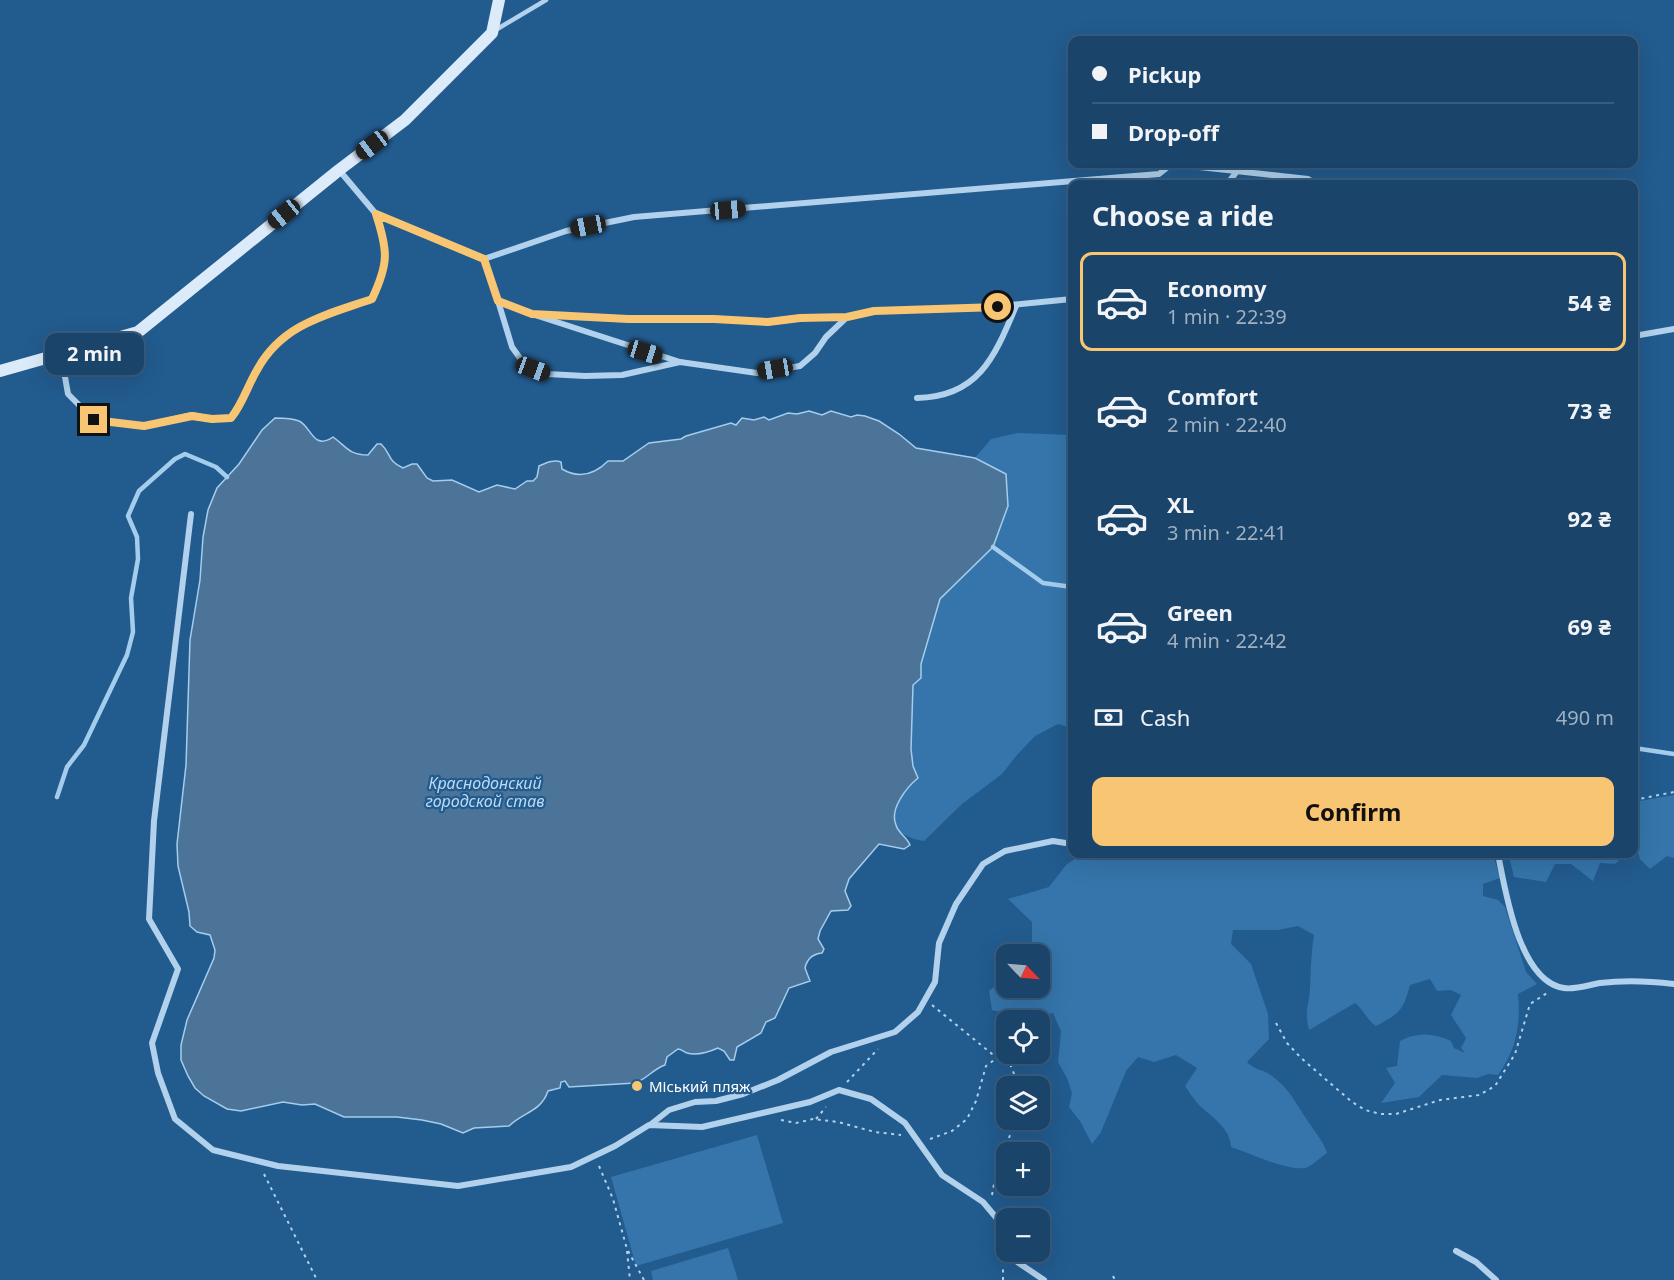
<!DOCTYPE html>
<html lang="en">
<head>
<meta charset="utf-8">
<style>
  :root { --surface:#1a446a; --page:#274e72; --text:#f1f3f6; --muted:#9fb0c1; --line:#385c7e; --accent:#f8c572 }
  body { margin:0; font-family:"Noto Sans",sans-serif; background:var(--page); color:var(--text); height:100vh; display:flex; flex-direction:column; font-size:22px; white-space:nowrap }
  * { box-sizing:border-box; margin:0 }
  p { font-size:20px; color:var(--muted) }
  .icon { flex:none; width:33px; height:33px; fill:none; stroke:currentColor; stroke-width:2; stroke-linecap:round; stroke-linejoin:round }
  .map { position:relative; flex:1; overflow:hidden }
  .details { position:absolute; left:1068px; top:180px; width:570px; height:678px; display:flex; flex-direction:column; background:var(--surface); border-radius:12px; box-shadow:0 6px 24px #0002,0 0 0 2px var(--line) }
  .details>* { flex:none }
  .guide { position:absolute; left:1068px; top:36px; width:570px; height:132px; border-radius:12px; box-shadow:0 6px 24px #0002,0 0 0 2px var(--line); display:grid; align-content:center; height:132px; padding:0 24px; background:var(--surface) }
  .needle { width:39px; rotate:115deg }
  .tools { position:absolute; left:996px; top:944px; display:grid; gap:12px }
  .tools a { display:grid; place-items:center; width:54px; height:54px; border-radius:12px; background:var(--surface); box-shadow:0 6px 24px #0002,0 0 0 2px var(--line); font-size:30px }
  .end { position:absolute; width:27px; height:27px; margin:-14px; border:8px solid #f8c572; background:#111; box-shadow:0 0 0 3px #111 }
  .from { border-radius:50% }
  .bubble { position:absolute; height:42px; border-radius:12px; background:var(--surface); box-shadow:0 6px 24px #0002,0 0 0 2px var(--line); font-size:20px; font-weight:700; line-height:42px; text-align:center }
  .car { position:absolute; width:18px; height:36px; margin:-18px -9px; border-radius:8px; box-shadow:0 0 4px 2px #0007; background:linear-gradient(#222 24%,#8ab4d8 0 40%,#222 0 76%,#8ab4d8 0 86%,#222 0) }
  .guide b { display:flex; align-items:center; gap:21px; height:57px; font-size:22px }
  .guide b+b { border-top:2px solid var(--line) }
  .guide i { width:15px; height:15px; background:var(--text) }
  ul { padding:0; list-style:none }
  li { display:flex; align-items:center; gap:18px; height:99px; margin:0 12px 9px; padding:0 12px; border:3px solid transparent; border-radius:12px }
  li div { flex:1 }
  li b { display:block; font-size:22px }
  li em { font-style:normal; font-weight:700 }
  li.on { border-color:var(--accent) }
  li>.icon { width:54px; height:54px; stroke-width:1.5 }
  h2 { padding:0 24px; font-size:27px; line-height:72px }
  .pay { display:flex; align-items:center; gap:15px; height:66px; padding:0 24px; font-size:22px }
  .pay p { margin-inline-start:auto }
  .cta { display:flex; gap:12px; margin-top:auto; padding:12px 24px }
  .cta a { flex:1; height:69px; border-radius:12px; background:var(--accent); color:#111; font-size:24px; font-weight:700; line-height:69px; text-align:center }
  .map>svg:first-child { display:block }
  .green { fill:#3575ab }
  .water { fill:#4c7498; stroke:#a4cded; stroke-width:1.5 }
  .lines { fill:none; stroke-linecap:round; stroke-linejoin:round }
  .stream { stroke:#a4cded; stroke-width:4.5 }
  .path { stroke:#b1d1ec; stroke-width:2; stroke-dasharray:3 4.5; stroke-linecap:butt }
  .lane { stroke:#b1d1ec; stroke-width:4.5 }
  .street { stroke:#b1d1ec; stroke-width:6 }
  .secondary { stroke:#dcebf9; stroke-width:12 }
  .route { stroke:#f8c572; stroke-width:8 }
  .poi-dot { fill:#f8c572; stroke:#225b8e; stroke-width:2 }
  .labels { text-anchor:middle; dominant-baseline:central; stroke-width:4.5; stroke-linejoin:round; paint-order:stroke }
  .poi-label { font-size:15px; fill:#fff; stroke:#225b8e; text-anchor:start }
  .water-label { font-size:16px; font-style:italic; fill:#bddaf3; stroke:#225b8e }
</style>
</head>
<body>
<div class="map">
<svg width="1674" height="1280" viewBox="0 0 1674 1280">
  <rect width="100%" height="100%" fill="#225b8e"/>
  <g class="green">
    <path d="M 1017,433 L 1072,435 L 1072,728 L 1058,724 L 1035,736 L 1017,755 L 1002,774 L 962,804 L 924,841 C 873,832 901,800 916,772 C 907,758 912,703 913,685 L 921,678 L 921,664 L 940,599 L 993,547 L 1008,506 L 1006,475 L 975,458 L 991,439 Z"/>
    <path d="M 1674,795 L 1674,858 L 1667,856 L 1650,869 L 1640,859 L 1638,852 L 1634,853 L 1634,802 Z"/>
    <path d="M 1082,854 L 1493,854 L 1500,878 L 1483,884 L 1483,896 L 1498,900 L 1505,907 L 1526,972 L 1537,984 L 1518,994 C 1521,1025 1516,1050 1498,1075 L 1488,1074 L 1477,1078 L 1442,1075 L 1419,1097 L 1381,1103 L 1395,1083 L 1386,1068 L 1397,1066 L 1400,1041 C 1417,1032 1434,1033 1451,1041 L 1454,1048 L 1465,1053 L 1461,1048 L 1466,1038 L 1451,1015 L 1461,995 L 1451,990 L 1437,991 L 1430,979 L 1410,985 C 1403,1011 1400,1013 1376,1026 C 1366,1019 1364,1010 1355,1003 L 1309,1030 C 1304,1009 1309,1007 1310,988 C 1311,970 1311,953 1314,935 L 1298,926 L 1278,930 L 1233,930 L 1231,944 L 1251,964 L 1268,1014 L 1269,1039 L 1247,1062 C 1257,1072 1262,1068 1272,1076 C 1292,1091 1296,1105 1310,1124 C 1317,1135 1323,1141 1327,1153 C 1321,1157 1315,1163 1308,1167 C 1293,1174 1247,1152 1231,1147 C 1231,1129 1212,1117 1200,1106 C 1194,1100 1190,1093 1185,1086 L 1197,1068 L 1176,1055 L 1154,1062 L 1138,1057 L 1126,1071 L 1101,1132 L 1092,1144 L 1080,1121 L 1069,1107 L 1072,1093 L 1067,1078 L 1058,1062 L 1061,1031 L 1053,1013 L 1031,1019 L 992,1010 L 989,991 L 1006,977 L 1006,987 L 1040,987 L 1040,954 L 1026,954 L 1032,942 L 1032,922 L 1008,899 L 1049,887 L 1066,865 Z"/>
    <path d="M 1512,854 L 1631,854 L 1625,855 L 1615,864 L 1600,863 L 1593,881 L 1571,864 L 1555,864 L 1546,882 L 1514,877 L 1510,861 Z"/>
    <path d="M 757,1135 L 783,1223 L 636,1266 L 611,1177 Z"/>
    <path d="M 728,1248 L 738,1280 L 653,1280 L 651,1271 Z"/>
  </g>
  <path class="water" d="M 809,411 L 822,415 L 831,411 L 851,417 L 857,415 L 865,416 L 879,421 L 899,434 L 916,448 L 975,458 L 1006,474 L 1008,506 L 993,547 L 940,599 L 921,664 L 921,678 L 913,685 L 911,749 L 913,766 L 918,778 C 907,787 889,809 896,825 C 898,833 907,837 910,845 L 904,849 L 879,844 L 849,879 L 845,891 L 851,906 L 848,910 L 831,911 L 820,931 L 818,939 L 824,949 L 822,953 C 812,954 807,959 805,968 L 810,981 L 789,988 L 775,1018 L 766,1022 L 761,1033 L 737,1047 L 734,1060 L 730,1060 L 724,1051 L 718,1048 C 709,1052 697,1056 687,1053 C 684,1052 681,1049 678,1049 L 667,1057 L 665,1065 C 653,1069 647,1079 635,1083 L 569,1087 L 565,1081 L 561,1082 L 560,1088 L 548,1091 C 541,1112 523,1112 509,1126 L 474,1128 L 463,1133 L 441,1124 L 422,1120 L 397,1117 L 344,1117 L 315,1104 L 302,1105 L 283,1102 L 241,1111 L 227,1109 L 204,1096 L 195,1088 L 188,1076 L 181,1060 L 181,1045 L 187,1020 L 214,958 L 215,950 L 210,935 L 197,932 L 190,926 L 189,912 L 178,866 L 177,844 L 186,765 L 190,640 L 200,580 L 203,537 L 208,510 L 217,488 L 239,464 L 262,430 L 275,418 C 283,418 292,418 299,421 C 311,426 313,451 333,437 C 347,447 349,455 368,455 L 377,444 L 381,444 C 392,454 386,460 403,468 L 412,464 L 417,464 L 427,478 L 433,481 L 452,480 L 479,492 L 497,485 L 515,489 L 527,481 L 533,481 L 537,477 L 539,466 C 546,463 554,459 561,462 L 562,469 C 579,479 595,474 608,461 L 623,461 L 649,443 L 681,439 L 686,436 L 731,423 L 736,425 L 742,418 L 754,420 L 764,417 L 769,420 L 788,413 L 797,414 Z"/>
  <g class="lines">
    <g class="stream">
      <path d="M 993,547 L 1043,583 L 1072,587"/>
      <path d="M 1634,748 L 1674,754"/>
      <path d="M 57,797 L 67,767 L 84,745 L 127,655 L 133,632 L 131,598 L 138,559 L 137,537 L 128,516 L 139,491 L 175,459 L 185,454 L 216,467 L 227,477"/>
    </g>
    <g class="path">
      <path d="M 1634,800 L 1674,792"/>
      <path d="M 932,1005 L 997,1058"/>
      <path d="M 1276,1023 L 1287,1043 L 1301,1058 L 1352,1102 L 1365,1110 L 1381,1114 L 1396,1114 L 1440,1100 L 1479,1095 L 1495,1086 L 1515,1054 L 1530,1004 L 1547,993"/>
      <path d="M 847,1082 L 878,1049"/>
      <path d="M 816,1119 L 826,1107"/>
      <path d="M 781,1120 L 796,1123 L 813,1119 L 838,1122 L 875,1132 L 901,1135"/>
      <path d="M 930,1139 L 952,1131 L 967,1119 L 976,1101 L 986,1066 L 997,1058 L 1010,1064 L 1019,1086"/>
      <path d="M 599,1166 L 613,1199 L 627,1249 L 644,1280"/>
      <path d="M 264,1174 L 317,1280"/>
      <path d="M 992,1195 L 999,1158 L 1018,1119"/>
      <path d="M 627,1251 L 630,1280"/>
      <path d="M 1113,1276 L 1115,1280"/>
      <path d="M 1003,1280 L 1003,1265"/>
    </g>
    <path class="lane" d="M 494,31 L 546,0"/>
    <g class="street">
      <path d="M 339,170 L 376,214 L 484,259 L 566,231 L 634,217 L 1159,174 L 1169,166 L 1190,166 L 1308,179 L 1316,184"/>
      <path d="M 1227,184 L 1238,170"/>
      <path d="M 484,259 L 498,301 L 532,314 L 629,319 L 714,319 L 768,322 L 800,318 L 847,317 L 874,311 L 981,308 L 1072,299"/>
      <path d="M 498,301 L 512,347 L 522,361 L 533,369 L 547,374 L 585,376 L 622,375 L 680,362 L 757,373 L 800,366 L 815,353 L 826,337 L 846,318"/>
      <path d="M 538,316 L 680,362"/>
      <path d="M 1634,336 L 1674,329"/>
      <path d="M 61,354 L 68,394 L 94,420 L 144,426 L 192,415 L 212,419 L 231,418 C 243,403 247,387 257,370 C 282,324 326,315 372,299 C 389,263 388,251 376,214"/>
      <path d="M 917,398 C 979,397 995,356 1016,306"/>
      <path d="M 191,514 L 154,821 L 149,919 L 178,969 L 152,1043 L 158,1073 L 175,1119 L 213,1150 L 278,1166 L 458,1186 L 571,1167 L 615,1146 L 649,1125 L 702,1127 L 810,1102 L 839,1090 L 871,1099 L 905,1123 L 942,1175 L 983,1202 L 999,1221 L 1004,1253 L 1044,1280"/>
      <path d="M 1498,854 C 1505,889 1519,982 1564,988 C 1574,990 1589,985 1600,983 C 1625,980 1649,981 1674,984"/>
      <path d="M 650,1125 L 669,1110 L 695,1102 L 716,1101 L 743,1094 L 778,1080 L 831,1052 L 895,1032 L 918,1012 L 935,982 L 939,943 L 956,904 L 983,864 L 1005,851 L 1053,841 L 1072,844"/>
      <path d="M 1456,1251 L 1476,1262 L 1496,1280"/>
    </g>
    <path class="secondary" d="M 0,371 L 138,332 L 339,170 L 405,120 L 492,33 L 499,0"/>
  </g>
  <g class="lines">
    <path class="route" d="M 94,420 L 144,426 L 192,416 L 212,419 L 231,418 C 243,403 247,387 257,370 C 282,324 326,315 372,299 C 389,263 388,251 376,214 L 484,259 L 498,301 L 532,314 L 628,319 L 714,319 L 768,322 L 800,318 L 847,317 L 874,311 L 998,307"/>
  </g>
  <circle class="poi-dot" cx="637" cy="1086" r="6"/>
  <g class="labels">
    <g class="poi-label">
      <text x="649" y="1086">Міський пляж</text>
    </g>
    <g class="water-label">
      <text x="485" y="783">Краснодонский<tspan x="485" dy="18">городской став</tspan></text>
    </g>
  </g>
</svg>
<div class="tools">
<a><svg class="needle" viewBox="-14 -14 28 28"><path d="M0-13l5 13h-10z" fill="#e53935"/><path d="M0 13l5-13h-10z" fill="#9fb0c1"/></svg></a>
<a><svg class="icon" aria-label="locate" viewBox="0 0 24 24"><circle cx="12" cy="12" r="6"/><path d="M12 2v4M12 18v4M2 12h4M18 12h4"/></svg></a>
<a><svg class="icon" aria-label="layers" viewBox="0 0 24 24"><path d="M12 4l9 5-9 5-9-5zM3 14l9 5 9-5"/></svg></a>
<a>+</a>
<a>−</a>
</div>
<i class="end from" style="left:998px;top:307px"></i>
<i class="end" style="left:94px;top:420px"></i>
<div class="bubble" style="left:45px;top:333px;width:99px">2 min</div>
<i class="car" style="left:372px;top:145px;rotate:233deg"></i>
<i class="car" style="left:728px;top:210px;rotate:85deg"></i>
<i class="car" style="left:284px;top:214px;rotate:231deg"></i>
<i class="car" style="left:588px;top:226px;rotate:259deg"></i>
<i class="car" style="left:645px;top:352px;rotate:107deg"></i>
<i class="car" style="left:533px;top:369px;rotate:110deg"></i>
<i class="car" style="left:775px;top:369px;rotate:260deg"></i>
<div class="guide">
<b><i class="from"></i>Pickup</b>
<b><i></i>Drop-off</b>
</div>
<section class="details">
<h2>Choose a ride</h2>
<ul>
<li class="on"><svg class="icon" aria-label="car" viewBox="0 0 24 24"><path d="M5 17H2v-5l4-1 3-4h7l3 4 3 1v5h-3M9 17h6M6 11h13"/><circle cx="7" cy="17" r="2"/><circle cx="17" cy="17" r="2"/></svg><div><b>Economy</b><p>1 min · 22:39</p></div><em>54 ₴</em></li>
<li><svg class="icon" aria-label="car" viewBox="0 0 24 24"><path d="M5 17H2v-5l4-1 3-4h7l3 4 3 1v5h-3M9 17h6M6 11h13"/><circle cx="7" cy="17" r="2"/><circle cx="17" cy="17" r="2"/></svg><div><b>Comfort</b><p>2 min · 22:40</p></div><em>73 ₴</em></li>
<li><svg class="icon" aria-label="car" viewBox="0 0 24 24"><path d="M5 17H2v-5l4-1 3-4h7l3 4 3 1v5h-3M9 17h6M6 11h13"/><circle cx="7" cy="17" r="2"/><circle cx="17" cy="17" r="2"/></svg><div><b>XL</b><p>3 min · 22:41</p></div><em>92 ₴</em></li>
<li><svg class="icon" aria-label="car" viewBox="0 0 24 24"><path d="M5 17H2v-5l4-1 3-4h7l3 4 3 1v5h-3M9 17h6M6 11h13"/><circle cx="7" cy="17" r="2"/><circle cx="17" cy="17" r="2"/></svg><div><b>Green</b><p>4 min · 22:42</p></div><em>69 ₴</em></li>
</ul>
<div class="pay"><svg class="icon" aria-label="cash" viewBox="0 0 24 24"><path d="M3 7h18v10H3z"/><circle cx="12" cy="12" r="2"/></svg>Cash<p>490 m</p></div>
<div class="cta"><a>Confirm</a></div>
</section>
</div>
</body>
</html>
